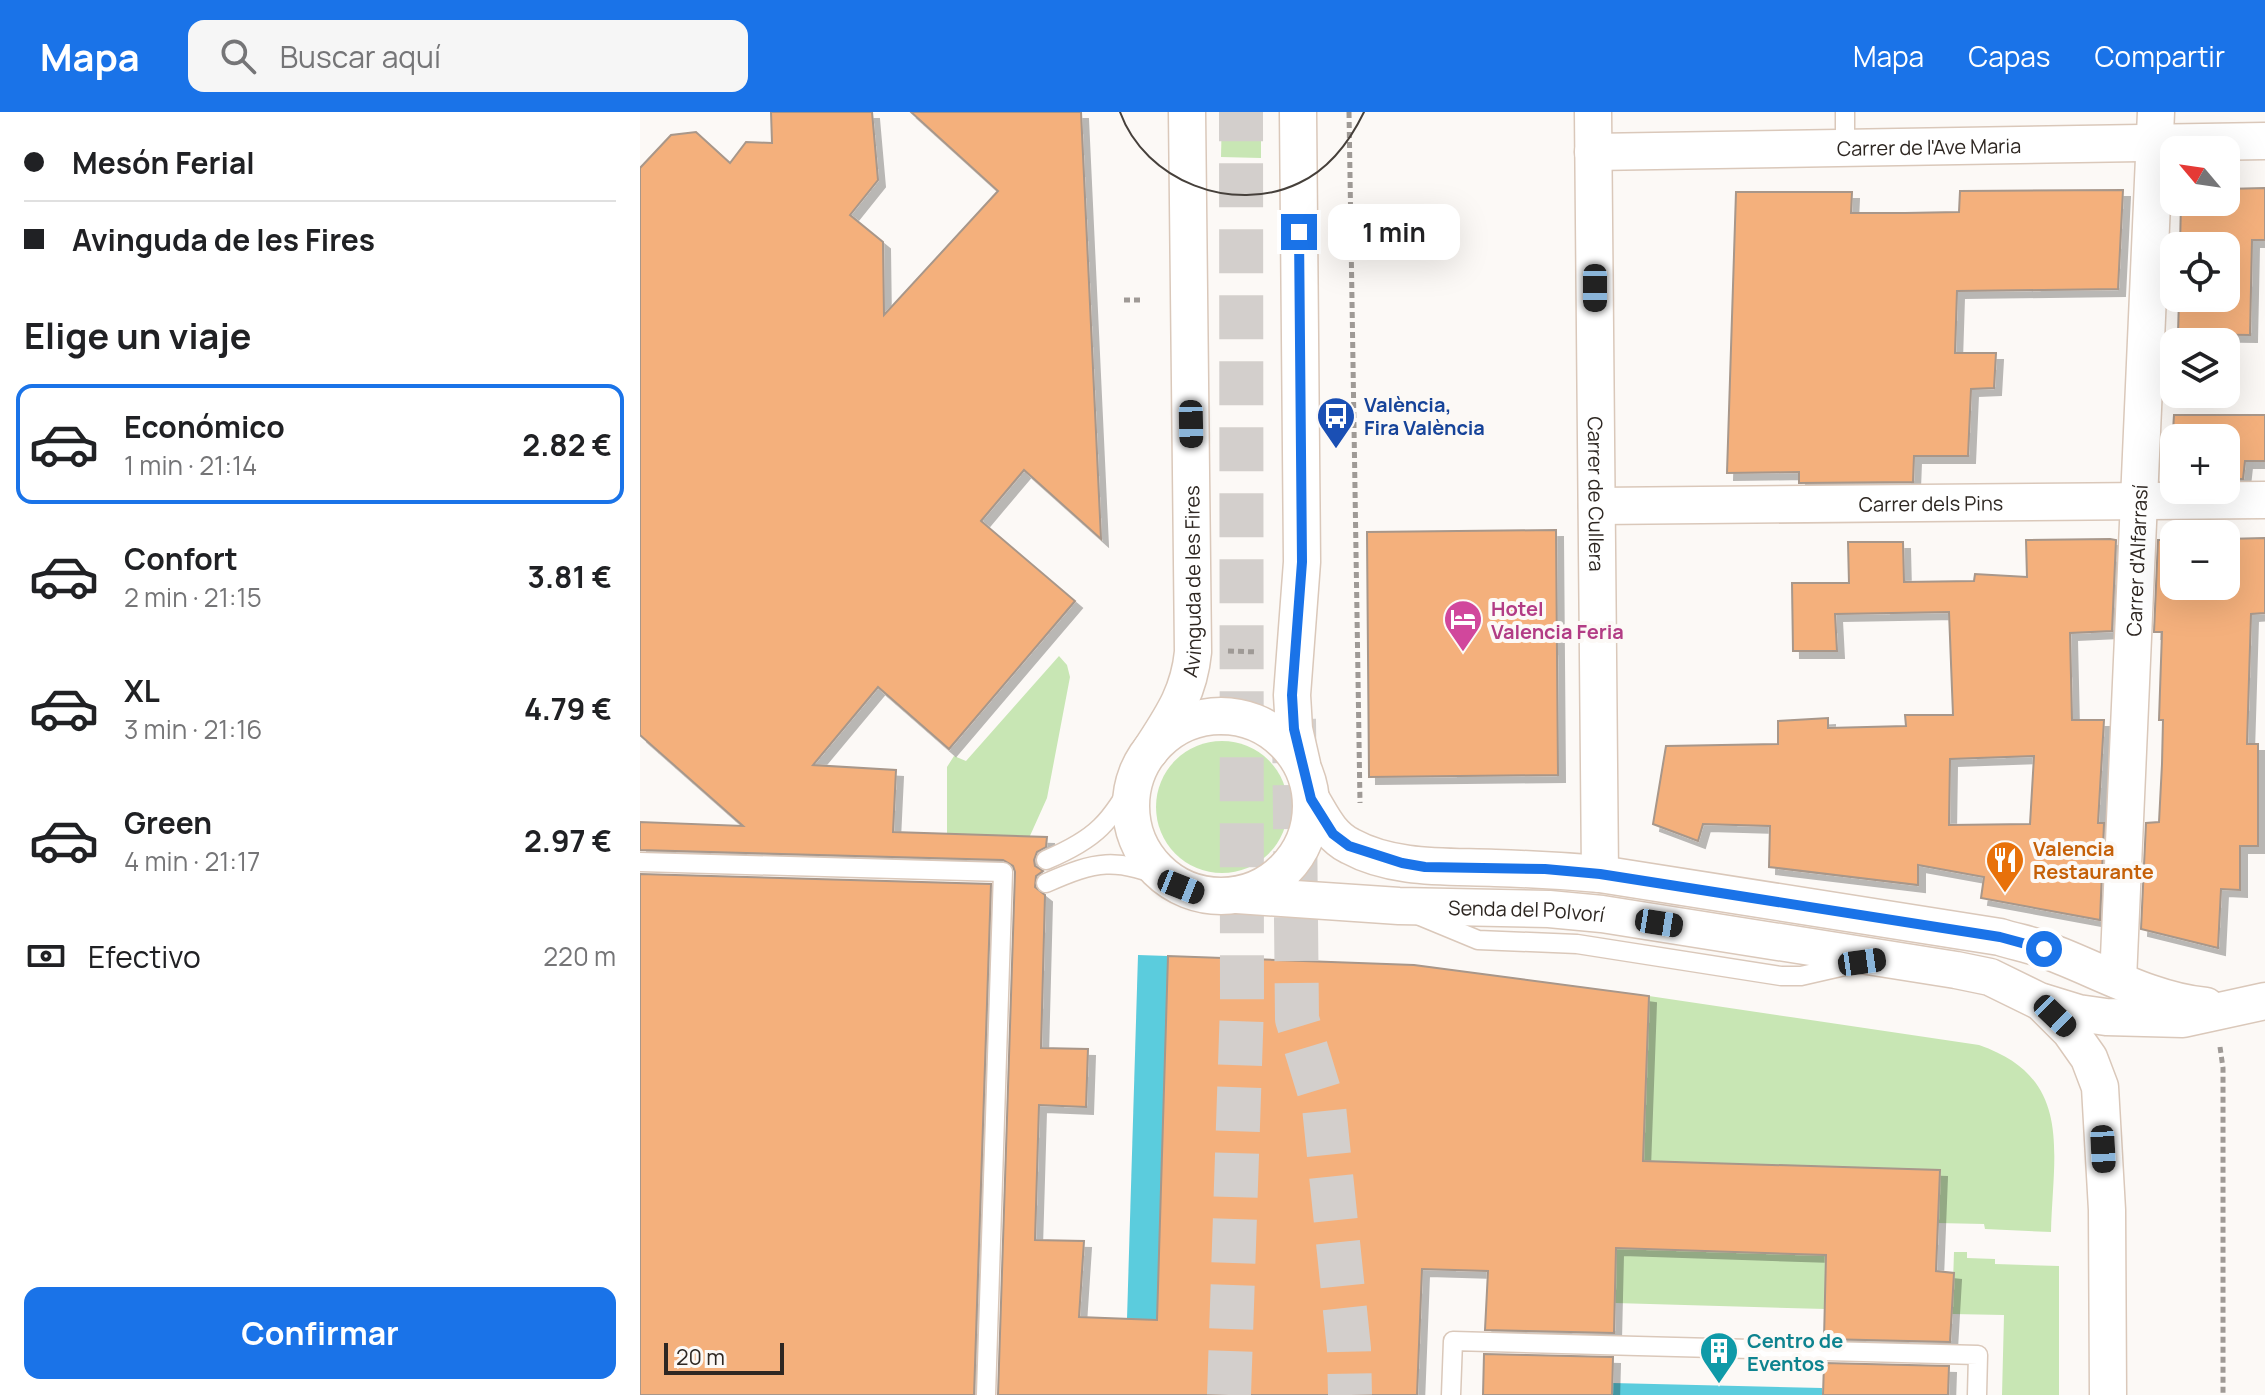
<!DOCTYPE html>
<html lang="es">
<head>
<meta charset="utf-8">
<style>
  :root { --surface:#fff; --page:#f6f6f6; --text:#202124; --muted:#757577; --line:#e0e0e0; --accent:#1a73e8 }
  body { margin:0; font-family:Manrope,sans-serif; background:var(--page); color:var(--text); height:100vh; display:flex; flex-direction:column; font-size:30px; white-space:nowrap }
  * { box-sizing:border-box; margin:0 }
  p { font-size:26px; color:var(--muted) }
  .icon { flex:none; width:44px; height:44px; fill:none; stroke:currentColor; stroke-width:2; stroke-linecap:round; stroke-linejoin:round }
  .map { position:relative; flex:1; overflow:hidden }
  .drawer { display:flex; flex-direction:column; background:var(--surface); width:640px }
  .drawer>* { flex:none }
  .guide { display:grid; align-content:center; height:176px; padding:0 24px; background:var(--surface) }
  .needle { width:52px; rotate:299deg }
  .fabs { position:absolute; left:1520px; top:24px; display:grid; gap:16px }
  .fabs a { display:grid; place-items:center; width:80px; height:80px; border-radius:16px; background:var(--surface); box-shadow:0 8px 32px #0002; font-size:40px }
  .scale { position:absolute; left:24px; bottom:20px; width:120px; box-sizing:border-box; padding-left:8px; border:4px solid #2e2722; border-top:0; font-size:22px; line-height:28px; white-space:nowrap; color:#2e2722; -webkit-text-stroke:6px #fcf9f6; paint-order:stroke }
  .end { position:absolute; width:36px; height:36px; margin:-18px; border:10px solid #1a73e8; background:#fff; box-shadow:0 0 0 4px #fff }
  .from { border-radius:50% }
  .bubble { position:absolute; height:56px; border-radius:16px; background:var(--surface); box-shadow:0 8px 32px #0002; font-size:26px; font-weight:700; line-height:56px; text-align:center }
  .car { position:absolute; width:24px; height:48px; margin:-24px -12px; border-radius:10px; box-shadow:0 0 6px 2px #0007; background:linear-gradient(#222 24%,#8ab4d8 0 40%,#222 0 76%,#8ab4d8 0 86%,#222 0) }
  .guide b { display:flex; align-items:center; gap:28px; height:76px; font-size:30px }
  .guide b+b { border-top:2px solid var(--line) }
  .guide i { width:20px; height:20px; background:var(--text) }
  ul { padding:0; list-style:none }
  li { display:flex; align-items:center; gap:24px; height:120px; margin:0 16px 12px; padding:0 8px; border:4px solid transparent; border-radius:16px }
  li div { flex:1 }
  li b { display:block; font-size:30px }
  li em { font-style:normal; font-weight:700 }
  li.on { border-color:var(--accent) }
  li>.icon { width:72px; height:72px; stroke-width:1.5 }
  h2 { padding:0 24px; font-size:36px; line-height:96px }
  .pay { display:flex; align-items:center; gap:20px; height:88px; padding:0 24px; font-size:30px }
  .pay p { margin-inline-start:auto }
  .primary-button { display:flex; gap:16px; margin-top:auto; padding:16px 24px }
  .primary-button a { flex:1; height:92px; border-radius:16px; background:var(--accent); color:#fff; font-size:32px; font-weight:700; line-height:92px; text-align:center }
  header { display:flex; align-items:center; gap:48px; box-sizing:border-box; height:112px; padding:0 40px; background:var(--accent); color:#fff }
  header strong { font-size:38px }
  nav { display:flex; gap:44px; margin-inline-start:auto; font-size:28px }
  .search { width:560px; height:72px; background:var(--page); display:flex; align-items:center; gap:20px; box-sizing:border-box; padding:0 28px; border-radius:16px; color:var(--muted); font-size:30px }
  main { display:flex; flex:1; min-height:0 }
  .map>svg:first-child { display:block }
  .green { fill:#c8e6b4 }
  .water { fill:#5bccdd }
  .building { fill:#f4b07b; stroke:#a8978a; stroke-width:2; fill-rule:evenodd; filter:url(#shadow) }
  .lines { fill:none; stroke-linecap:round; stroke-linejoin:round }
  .secondary-tunnel { stroke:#d3cfcc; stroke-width:44; stroke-dasharray:44 22; stroke-linecap:butt }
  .lane-casing { stroke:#dac8ba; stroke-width:21 }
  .street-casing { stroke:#dac8ba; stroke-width:39 }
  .path { stroke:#9f9a96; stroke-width:5; stroke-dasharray:6 4; stroke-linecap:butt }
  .lane { stroke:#fff; stroke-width:18 }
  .street { stroke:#fff; stroke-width:36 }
  .tram { stroke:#46403b; stroke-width:2 }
  .route { stroke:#1a73e8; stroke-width:10 }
  .labels { text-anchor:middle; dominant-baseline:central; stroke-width:8; stroke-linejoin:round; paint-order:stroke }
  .street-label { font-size:20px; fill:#2e2722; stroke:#fcf9f6 }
  .transit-label { font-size:20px; font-weight:bold; fill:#164399; stroke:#fcf9f6; text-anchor:start }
  .hotel-label { font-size:20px; font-weight:bold; fill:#b23c85; stroke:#fcf9f6; text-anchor:start }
  .food-label { font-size:20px; font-weight:bold; fill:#c56008; stroke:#fcf9f6; text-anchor:start }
  .culture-label { font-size:20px; font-weight:bold; fill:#0d838f; stroke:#fcf9f6; text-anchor:start }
</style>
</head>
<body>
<header>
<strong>Mapa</strong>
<div class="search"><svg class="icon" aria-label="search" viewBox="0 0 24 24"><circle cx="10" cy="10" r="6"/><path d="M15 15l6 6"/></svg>Buscar aquí</div>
<nav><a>Mapa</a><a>Capas</a><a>Compartir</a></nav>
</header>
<main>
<section class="drawer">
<div class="guide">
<b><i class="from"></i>Mesón Ferial</b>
<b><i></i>Avinguda de les Fires</b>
</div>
<h2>Elige un viaje</h2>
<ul>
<li class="on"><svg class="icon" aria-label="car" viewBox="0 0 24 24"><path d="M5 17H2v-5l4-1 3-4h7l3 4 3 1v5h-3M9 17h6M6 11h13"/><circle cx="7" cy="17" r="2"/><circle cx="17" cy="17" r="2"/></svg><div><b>Económico</b><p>1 min · 21:14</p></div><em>2.82 €</em></li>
<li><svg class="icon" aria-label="car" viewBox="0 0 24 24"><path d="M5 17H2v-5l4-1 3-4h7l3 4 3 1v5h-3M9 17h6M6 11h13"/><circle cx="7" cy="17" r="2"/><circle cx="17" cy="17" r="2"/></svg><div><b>Confort</b><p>2 min · 21:15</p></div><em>3.81 €</em></li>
<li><svg class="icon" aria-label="car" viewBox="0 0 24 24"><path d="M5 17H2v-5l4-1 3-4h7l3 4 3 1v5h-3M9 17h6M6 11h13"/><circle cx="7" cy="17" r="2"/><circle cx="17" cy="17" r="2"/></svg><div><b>XL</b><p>3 min · 21:16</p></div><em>4.79 €</em></li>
<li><svg class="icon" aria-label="car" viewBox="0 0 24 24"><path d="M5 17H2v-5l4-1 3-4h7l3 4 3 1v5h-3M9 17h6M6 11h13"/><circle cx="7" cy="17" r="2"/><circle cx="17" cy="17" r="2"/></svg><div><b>Green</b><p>4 min · 21:17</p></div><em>2.97 €</em></li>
</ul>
<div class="pay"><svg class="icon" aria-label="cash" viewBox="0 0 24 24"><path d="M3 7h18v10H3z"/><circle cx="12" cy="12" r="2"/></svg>Efectivo<p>220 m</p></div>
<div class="primary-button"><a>Confirmar</a></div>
</section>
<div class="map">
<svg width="1625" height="1283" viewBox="0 0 1625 1283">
  <defs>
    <filter id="shadow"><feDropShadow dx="7" dy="7" stdDeviation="0" flood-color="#0004"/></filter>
  </defs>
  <rect width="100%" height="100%" fill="#fcf9f6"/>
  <g class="green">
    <path d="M 582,0 L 621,0 L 621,46 L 581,45 Z"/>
    <path d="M 419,544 L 427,553 L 430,565 L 407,686 L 389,726 L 307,723 L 307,655 L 314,644 L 326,649 Z"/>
    <circle cx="582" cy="695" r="66"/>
    <path d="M 1009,884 L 1339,933 C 1434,966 1413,1039 1411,1120 L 1345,1117 L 1344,1112 L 1297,1111 L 1299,1058 L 1003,1049 Z"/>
    <path d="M 976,1136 L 1186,1143 L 1185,1197 L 975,1191 Z"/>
    <path d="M 1314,1140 L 1327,1140 L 1327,1146 L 1355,1147 L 1355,1152 L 1419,1154 L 1419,1283 L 1362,1283 L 1364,1203 L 1312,1202 Z"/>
  </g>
  <g class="water">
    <path d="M 498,843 L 528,844 L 517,1209 L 487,1207 Z"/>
    <path d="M 972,1271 L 1182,1276 L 1182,1283 L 971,1283 Z"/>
  </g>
  <g class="building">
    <path d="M 131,0 L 232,0 L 238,68 L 210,103 L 243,130 L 244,203 L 358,79 L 271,0 L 441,0 L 461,427 L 384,358 L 341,409 L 435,489 L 309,637 L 238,575 L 173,653 L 256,658 L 253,720 L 407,725 L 406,735 L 397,740 L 394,748 L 395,754 L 403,759 L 396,764 L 395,775 L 405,783 L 401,936 L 448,937 L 446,995 L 399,993 L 395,1128 L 444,1129 L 439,1205 L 517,1208 L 528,844 L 774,853 L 1009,884 L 1003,1049 L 1300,1058 L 1296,1159 L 1314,1161 L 1310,1230 L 1184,1227 L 1186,1143 L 976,1136 L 974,1221 L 845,1218 L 848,1159 L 782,1157 L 777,1283 L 358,1283 L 375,760 L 373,754 L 363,748 L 0,738 L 0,710 L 103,714 L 0,623 L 0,56 L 31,23 L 56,20 L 90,51 L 106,30 L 132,31 Z"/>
    <path d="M 1625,76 L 1625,128 L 1612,128 L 1610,223 L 1538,222 L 1539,186 L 1586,186 L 1586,134 L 1540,134 L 1541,90 L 1586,90 L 1586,77 Z"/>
    <path d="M 1483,78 L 1478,177 L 1317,179 L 1315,241 L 1356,241 L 1354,276 L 1331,277 L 1328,344 L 1274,344 L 1273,370 L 1159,371 L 1159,360 L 1087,361 L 1096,80 L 1212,80 L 1211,101 L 1265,101 L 1319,100 L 1320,79 Z"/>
    <path d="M 1534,303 L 1625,303 L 1625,349 L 1605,349 L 1603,367 L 1586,367 L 1586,326 L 1534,326 L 1534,367 L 1530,367 Z"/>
    <path d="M 916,418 L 918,663 L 729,665 L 727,420 Z"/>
    <path d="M 1625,426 L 1625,501 L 1611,502 L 1607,632 L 1618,632 L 1618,734 L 1600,734 L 1600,778 L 1581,777 L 1578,836 L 1501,817 L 1506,711 L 1519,710 L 1522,652 L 1523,608 L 1519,608 L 1522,520 L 1514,520 L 1518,428 L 1534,428 L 1534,474 L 1586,474 L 1586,427 Z"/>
    <path d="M 1470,427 L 1476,428 L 1472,519 L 1430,521 L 1432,608 L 1464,608 L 1458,711 L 1464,711 L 1460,808 L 1341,786 L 1344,765 L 1278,753 L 1278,773 L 1129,755 L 1130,714 L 1063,712 L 1058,729 L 1013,712 L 1026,634 L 1138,632 L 1138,609 L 1188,606 L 1188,616 L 1266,614 L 1265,603 L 1313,603 L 1309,500 L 1195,502 L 1197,539 L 1153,539 L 1152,471 L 1209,471 L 1208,430 L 1263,430 L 1264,470 L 1334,469 L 1335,462 L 1387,465 L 1386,428 ZM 1394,644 L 1390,712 L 1309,713 L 1310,647 Z"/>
    <path d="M 0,762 L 351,772 L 334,1283 L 0,1283 Z"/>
    <path d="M 844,1242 L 973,1245 L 972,1283 L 843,1283 Z"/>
    <path d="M 1184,1251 L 1309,1254 L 1308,1283 L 1183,1283 Z"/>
  </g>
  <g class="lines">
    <g class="secondary-tunnel">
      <path d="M 654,607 L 657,907 L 684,995 L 709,1237 L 710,1283"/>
      <path d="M 589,1283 L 602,893 L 601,0"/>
    </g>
    <g class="lane-casing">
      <g id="lane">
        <path d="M 1205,0 L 1205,35"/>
        <path d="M 406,748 C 458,726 469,711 497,663"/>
        <path d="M 0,750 L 363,760 L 346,1283"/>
        <path d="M 406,771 C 456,749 475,745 528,767"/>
        <path d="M 780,804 L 838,828 L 937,832 L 1141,864 L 1161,864 L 1218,851"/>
        <path d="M 811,1283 L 813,1229 L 1338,1243 L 1337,1283"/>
      </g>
    </g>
    <g class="street-casing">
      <g id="street">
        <path d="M 658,0 L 662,450 L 652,583 L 654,617 L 662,652"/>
        <path id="s1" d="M 953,0 L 960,762"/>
        <path id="s2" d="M 953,40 L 1625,29"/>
        <path id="s3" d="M 957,394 L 1625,388"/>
        <circle cx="581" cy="694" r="90"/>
        <path id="s4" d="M 510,639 C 532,605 549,581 553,540 L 547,0"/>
        <path d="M 671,687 C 682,705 690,724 710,734 C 754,758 807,754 855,756 C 890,757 925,759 960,762 L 1360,825 C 1376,830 1393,833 1408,839 C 1459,858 1511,889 1566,894"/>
        <path id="s5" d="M 597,783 L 759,794 L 909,797 L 962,802 L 1316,858 L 1350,865 L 1399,889 L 1438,901 L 1466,905 L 1543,907 L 1625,889"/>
        <path id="s6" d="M 1478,868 L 1516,0"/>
        <path d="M 1401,890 L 1430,919 L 1449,946 L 1460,975 L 1467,1098 L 1468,1283"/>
      </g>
    </g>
    <g class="path">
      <path d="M 709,0 L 720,691"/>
      <path d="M 484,188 L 501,188"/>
      <path d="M 588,539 L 618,540"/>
      <path d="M 1580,935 L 1583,956 L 1583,1283"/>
    </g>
    <use href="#lane" class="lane"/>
    <use href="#street" class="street"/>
    <path class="tram" d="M 480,0 C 505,69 593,103 659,71 C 689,57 710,29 724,0"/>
  </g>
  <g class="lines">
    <path class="route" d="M 659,120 L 662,450 L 652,583 L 654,617 L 671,687 L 693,722 L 709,734 L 762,751 L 785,755 L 905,757 L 960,762 L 1360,825 L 1404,837"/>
  </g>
  <defs>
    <g id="bus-pin" transform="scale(2)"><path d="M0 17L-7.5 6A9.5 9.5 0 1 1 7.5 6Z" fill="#1a4fb4" stroke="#fcf9f6"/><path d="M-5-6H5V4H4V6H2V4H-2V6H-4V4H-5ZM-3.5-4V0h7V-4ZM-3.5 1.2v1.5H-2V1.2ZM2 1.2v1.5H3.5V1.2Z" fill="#fff"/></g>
    <g id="hotel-pin" transform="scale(2)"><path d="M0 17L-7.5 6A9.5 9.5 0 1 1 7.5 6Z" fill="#d1479c" stroke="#fcf9f6"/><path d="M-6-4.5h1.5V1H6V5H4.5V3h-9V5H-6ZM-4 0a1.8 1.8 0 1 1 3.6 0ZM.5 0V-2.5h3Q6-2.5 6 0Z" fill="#fff"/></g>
    <g id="restaurant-pin" transform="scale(2)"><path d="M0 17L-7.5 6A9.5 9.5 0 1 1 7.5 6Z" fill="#e8710a" stroke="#fcf9f6"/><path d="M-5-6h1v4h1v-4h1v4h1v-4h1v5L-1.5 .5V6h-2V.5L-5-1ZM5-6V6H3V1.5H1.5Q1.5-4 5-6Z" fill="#fff"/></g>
    <g id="building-pin" transform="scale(2)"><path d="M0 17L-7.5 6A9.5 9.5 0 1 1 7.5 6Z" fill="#0f9aa8" stroke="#fcf9f6"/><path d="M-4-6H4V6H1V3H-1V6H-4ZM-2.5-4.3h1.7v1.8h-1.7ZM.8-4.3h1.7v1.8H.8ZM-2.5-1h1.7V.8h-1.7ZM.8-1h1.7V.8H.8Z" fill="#fff"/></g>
  </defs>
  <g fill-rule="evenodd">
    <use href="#bus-pin" x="696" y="304"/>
    <use href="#hotel-pin" x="823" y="507"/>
    <use href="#restaurant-pin" x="1365" y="748"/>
    <use href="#building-pin" x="1079" y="1239"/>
  </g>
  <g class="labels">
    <g class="street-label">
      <text stroke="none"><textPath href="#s2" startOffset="336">Carrer de l'Ave Maria</textPath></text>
      <text stroke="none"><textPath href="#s1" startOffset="382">Carrer de Cullera</textPath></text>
      <text stroke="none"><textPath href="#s3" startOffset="334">Carrer dels Pins</textPath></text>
      <text stroke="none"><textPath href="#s6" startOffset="420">Carrer d'Alfarrasí</textPath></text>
      <text stroke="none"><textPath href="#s4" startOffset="180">Avinguda de les Fires</textPath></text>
      <text stroke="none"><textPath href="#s5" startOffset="290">Senda del Polvorí</textPath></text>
    </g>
    <g class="transit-label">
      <text x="724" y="292">València,<tspan x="724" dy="23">Fira València</tspan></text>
    </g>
    <g class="hotel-label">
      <text x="851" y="496">Hotel<tspan x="851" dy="23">Valencia Feria</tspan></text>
    </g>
    <g class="food-label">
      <text x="1393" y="736">Valencia<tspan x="1393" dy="23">Restaurante</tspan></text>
    </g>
    <g class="culture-label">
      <text x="1107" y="1228">Centro de<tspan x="1107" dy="23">Eventos</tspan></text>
    </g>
  </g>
</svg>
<div class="fabs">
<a><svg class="needle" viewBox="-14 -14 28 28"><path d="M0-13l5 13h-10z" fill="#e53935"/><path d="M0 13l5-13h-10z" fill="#757577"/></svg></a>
<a><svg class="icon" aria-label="locate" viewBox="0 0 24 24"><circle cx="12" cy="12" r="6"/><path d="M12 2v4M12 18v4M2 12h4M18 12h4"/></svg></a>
<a><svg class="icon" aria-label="layers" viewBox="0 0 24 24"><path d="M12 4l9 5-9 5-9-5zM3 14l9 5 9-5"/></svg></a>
<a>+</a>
<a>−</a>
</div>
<div class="scale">20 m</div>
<i class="end from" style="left:1404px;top:837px"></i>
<i class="end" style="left:659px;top:120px"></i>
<div class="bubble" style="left:688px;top:92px;width:132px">1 min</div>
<i class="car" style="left:955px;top:176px;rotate:180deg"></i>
<i class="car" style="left:551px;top:312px;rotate:179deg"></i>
<i class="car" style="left:541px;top:775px;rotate:112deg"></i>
<i class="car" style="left:1019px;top:811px;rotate:99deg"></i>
<i class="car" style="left:1222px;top:850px;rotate:82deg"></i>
<i class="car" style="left:1415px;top:904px;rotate:134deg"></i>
<i class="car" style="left:1463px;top:1037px;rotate:177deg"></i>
</div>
</main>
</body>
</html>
